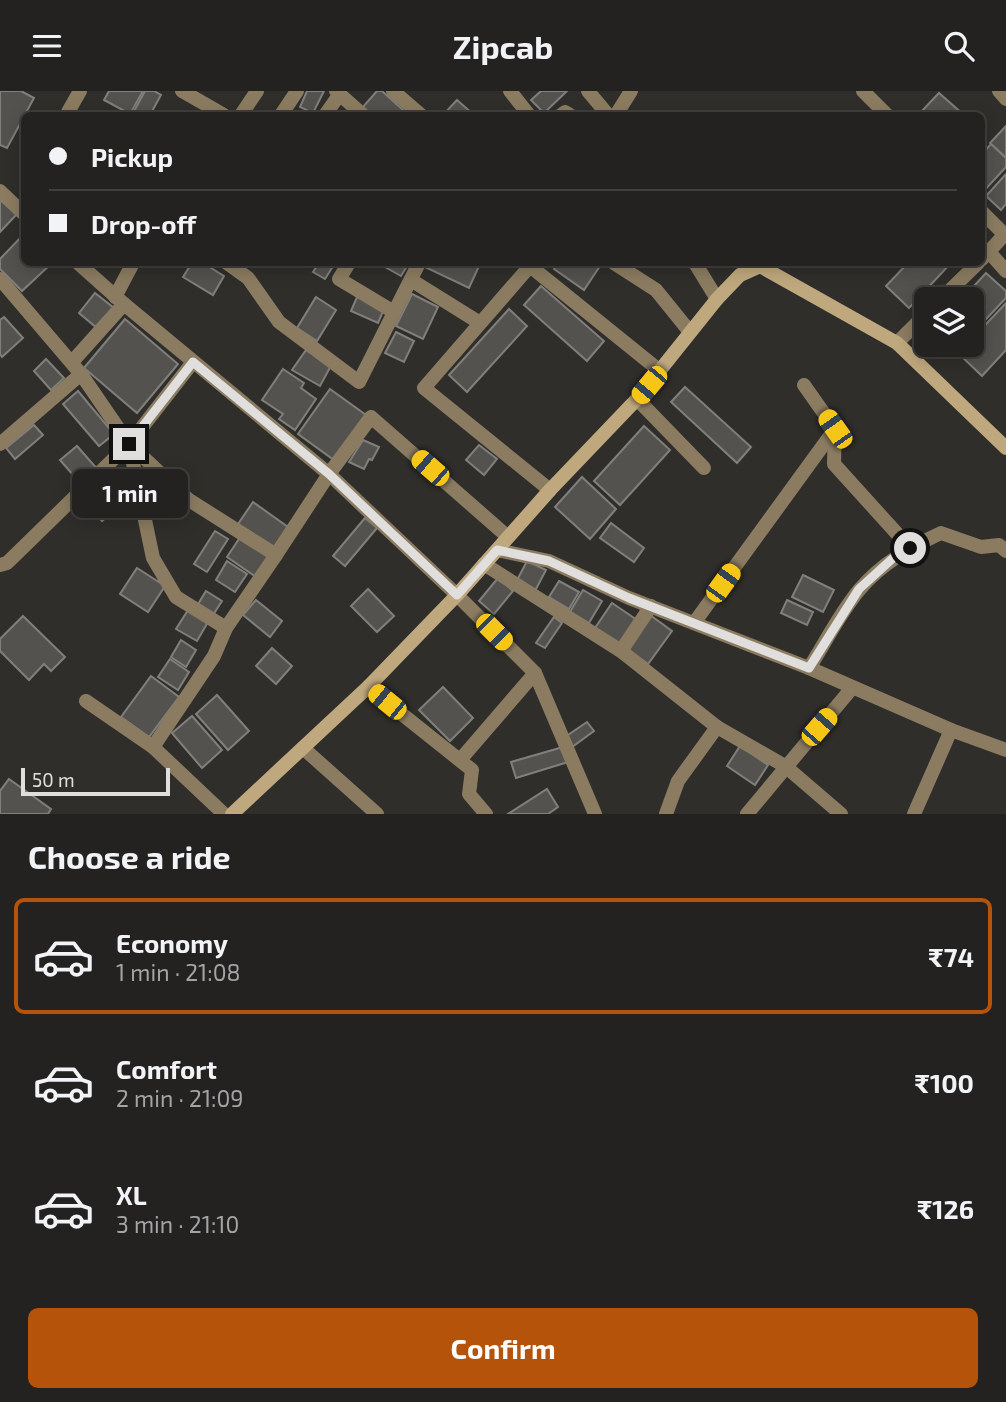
<!DOCTYPE html>
<html lang="en">
<head>
<meta charset="utf-8">
<style>
  :root { --surface:#232220; --page:#2b2a29; --text:#f1f3f6; --muted:#a3a4a5; --line:#403f3e; --accent:#b45309 }
  body { margin:0; font-family:"Exo 2",sans-serif; background:var(--page); color:var(--text); height:100vh; display:flex; flex-direction:column; font-size:26px; white-space:nowrap }
  * { box-sizing:border-box; margin:0 }
  p { font-size:23px; color:var(--muted) }
  .icon { flex:none; width:38px; height:38px; fill:none; stroke:currentColor; stroke-width:2; stroke-linecap:round; stroke-linejoin:round }
  .map { position:relative; height:723px; overflow:hidden }
  .sheet { display:flex; flex-direction:column; background:var(--surface); flex:1 }
  .sheet>* { flex:none }
  .guide { position:absolute; left:21px; top:21px; width:964px; height:154px; border-radius:10px; box-shadow:0 4px 18px #0003,0 0 0 2px var(--line); display:grid; align-content:center; height:154px; padding:0 28px; background:var(--surface) }
  .buttons { position:absolute; left:914px; top:196px; display:grid; gap:14px }
  .buttons a { display:grid; place-items:center; width:70px; height:70px; border-radius:10px; background:var(--surface); box-shadow:0 4px 18px #0003,0 0 0 2px var(--line); font-size:35px }
  .scale { position:absolute; left:21px; bottom:18px; width:149px; box-sizing:border-box; padding-left:7px; border:4px solid #e0dfdd; border-top:0; font-size:19px; line-height:24px; white-space:nowrap; color:#e0dfdd; -webkit-text-stroke:5px #2f2e2b; paint-order:stroke }
  .end { position:absolute; width:32px; height:32px; margin:-16px; border:9px solid #e0dfdd; background:#111; box-shadow:0 0 0 4px #111 }
  .from { border-radius:50% }
  .bubble { position:absolute; height:49px; border-radius:10px; background:var(--surface); box-shadow:0 4px 18px #0003,0 0 0 2px var(--line); font-size:23px; font-weight:700; line-height:49px; text-align:center }
  .car { position:absolute; width:21px; height:42px; margin:-21px -10px; border-radius:9px; box-shadow:0 0 5px 2px #0007; background:linear-gradient(#f5c518 24%,#345 0 40%,#f5c518 0 76%,#345 0 86%,#f5c518 0) }
  .guide b { display:flex; align-items:center; gap:24px; height:66px; font-size:26px }
  .guide b+b { border-top:2px solid var(--line) }
  .guide i { width:18px; height:18px; background:var(--text) }
  ul { padding:0; list-style:none }
  li { display:flex; align-items:center; gap:21px; height:116px; margin:0 14px 10px; padding:0 14px; border:4px solid transparent; border-radius:10px }
  li div { flex:1 }
  li b { display:block; font-size:26px }
  li em { font-style:normal; font-weight:700 }
  li.active { border-color:var(--accent) }
  li>.icon { width:63px; height:63px; stroke-width:1.5 }
  h2 { padding:0 28px; font-size:32px; line-height:84px }
  .cta { display:flex; gap:14px; margin-top:auto; padding:14px 28px }
  .cta a { flex:1; height:80px; border-radius:10px; background:var(--accent); color:#fff; font-size:28px; font-weight:700; line-height:80px; text-align:center }
  header { display:flex; justify-content:space-between; align-items:center; height:91px; padding:0 28px; background:var(--surface); font-size:32px; font-weight:700 }
  .map>svg:first-child { display:block }
  .building { fill:#54524f; stroke:#817f7c; stroke-width:2 }
  .lines { fill:none; stroke-linecap:round; stroke-linejoin:round }
  .minor { stroke:#8b7c61; stroke-width:14 }
  .tertiary { stroke:#8b7c61; stroke-width:14 }
  .secondary { stroke:#bfa87d; stroke-width:14 }
  .route { stroke:#e0dfdd; stroke-width:9 }
</style>
</head>
<body>
<header><svg class="icon" aria-label="menu" viewBox="0 0 24 24"><path d="M4 6h16M4 12h16M4 18h16"/></svg>Zipcab<svg class="icon" aria-label="search" viewBox="0 0 24 24"><circle cx="10" cy="10" r="6"/><path d="M15 15l6 6"/></svg></header>
<div class="map">
<svg width="1006" height="723" viewBox="0 0 1006 723">
  <rect width="100%" height="100%" fill="#2f2e2b"/>
  <g class="building">
    <path d="M 0,0 L 21,0 L 34,7 L 7,57 L 0,54 Z"/>
    <path d="M 109,0 L 143,0 L 130,23 L 104,9 Z"/>
    <path d="M 145,0 L 154,0 L 161,4 L 150,24 L 132,24 Z"/>
    <path d="M 307,0 L 324,0 L 313,22 L 300,16 Z"/>
    <path d="M 377,0 L 382,0 L 403,19 L 398,24 L 369,24 L 361,18 Z"/>
    <path d="M 541,0 L 567,0 L 544,22 L 531,9 Z"/>
    <path d="M 939,2 L 964,24 L 918,24 Z"/>
    <path d="M 457,9 L 474,24 L 443,24 Z"/>
    <path d="M 1006,35 L 1006,65 L 1005,66 L 990,52 Z"/>
    <path d="M 991,53 L 1006,67 L 1006,76 L 983,101 L 982,63 Z"/>
    <path d="M 1006,83 L 1006,113 L 1001,119 L 986,105 Z"/>
    <path d="M 0,109 L 17,123 L 0,141 Z"/>
    <path d="M 24,143 L 24,172 L 52,172 L 22,200 L 0,178 L 0,168 Z"/>
    <path d="M 192,172 L 203,172 L 224,185 L 213,204 L 183,186 Z"/>
    <path d="M 319,172 L 335,172 L 325,188 L 313,181 Z"/>
    <path d="M 378,172 L 409,172 L 401,185 Z"/>
    <path d="M 427,172 L 477,172 L 480,173 L 469,197 L 425,176 Z"/>
    <path d="M 558,172 L 602,172 L 584,199 L 554,178 Z"/>
    <path d="M 908,172 L 951,172 L 909,217 L 886,195 Z"/>
    <path d="M 986,182 L 1006,200 L 1006,207 L 971,244 L 971,208 L 962,208 Z"/>
    <path d="M 541,195 L 604,250 L 587,270 L 524,214 Z"/>
    <path d="M 95,202 L 114,217 L 97,237 L 79,222 Z"/>
    <path d="M 412,203 L 438,216 L 423,248 L 396,235 Z"/>
    <path d="M 316,206 L 336,219 L 317,250 L 297,237 Z"/>
    <path d="M 357,206 L 384,218 L 378,232 L 351,220 Z"/>
    <path d="M 1006,212 L 1006,259 L 982,285 L 959,263 L 967,254 L 971,254 L 971,249 Z"/>
    <path d="M 509,218 L 527,235 L 467,301 L 449,284 Z"/>
    <path d="M 4,226 L 23,247 L 2,266 L 0,263 L 0,229 Z"/>
    <path d="M 125,228 L 178,273 L 137,322 L 84,277 Z"/>
    <path d="M 396,241 L 414,250 L 404,271 L 385,262 Z"/>
    <path d="M 306,259 L 332,273 L 320,295 L 292,279 Z"/>
    <path d="M 46,268 L 64,287 L 51,299 L 34,280 Z"/>
    <path d="M 283,278 L 304,292 L 301,297 L 316,308 L 295,339 L 279,328 L 283,323 L 262,309 Z"/>
    <path d="M 685,296 L 751,356 L 737,372 L 671,311 Z"/>
    <path d="M 330,298 L 366,324 L 334,369 L 298,343 Z"/>
    <path d="M 78,300 L 114,343 L 99,355 L 63,313 Z"/>
    <path d="M 34,334 L 43,344 L 15,368 L 6,357 Z"/>
    <path d="M 644,335 L 670,359 L 620,414 L 594,390 Z"/>
    <path d="M 363,349 L 379,356 L 372,369 L 369,368 L 364,378 L 349,371 Z"/>
    <path d="M 479,354 L 497,368 L 484,384 L 466,369 Z"/>
    <path d="M 77,355 L 98,379 L 81,393 L 60,369 Z"/>
    <path d="M 116,385 L 132,405 L 102,430 L 86,410 Z"/>
    <path d="M 582,386 L 616,418 L 590,448 L 555,416 Z"/>
    <path d="M 253,411 L 288,436 L 273,457 L 238,433 Z"/>
    <path d="M 365,427 L 377,437 L 345,475 L 333,465 Z"/>
    <path d="M 611,432 L 644,457 L 634,471 L 600,447 Z"/>
    <path d="M 215,440 L 228,448 L 207,481 L 194,473 Z"/>
    <path d="M 241,445 L 270,465 L 256,486 L 227,466 Z"/>
    <path d="M 227,470 L 247,483 L 235,501 L 216,489 Z"/>
    <path d="M 527,470 L 546,479 L 535,500 L 516,491 Z"/>
    <path d="M 137,477 L 165,495 L 148,521 L 120,503 Z"/>
    <path d="M 803,484 L 834,499 L 823,521 L 792,506 Z"/>
    <path d="M 498,487 L 513,500 L 494,523 L 479,510 Z"/>
    <path d="M 559,490 L 579,501 L 569,518 L 549,506 Z"/>
    <path d="M 368,498 L 394,525 L 377,541 L 351,515 Z"/>
    <path d="M 583,499 L 602,510 L 589,532 L 570,521 Z"/>
    <path d="M 206,500 L 222,510 L 213,524 L 197,515 Z"/>
    <path d="M 256,509 L 282,530 L 270,546 L 243,524 Z"/>
    <path d="M 787,509 L 813,521 L 807,534 L 781,522 Z"/>
    <path d="M 612,512 L 637,529 L 619,554 L 595,537 Z"/>
    <path d="M 188,519 L 208,531 L 197,550 L 176,538 Z"/>
    <path d="M 650,524 L 672,540 L 648,573 L 626,557 Z"/>
    <path d="M 23,525 L 65,566 L 51,580 L 44,573 L 29,589 L 0,560 L 0,548 Z"/>
    <path d="M 554,526 L 562,532 L 545,557 L 536,552 Z"/>
    <path d="M 181,549 L 196,559 L 186,576 L 171,566 Z"/>
    <path d="M 272,557 L 292,575 L 276,593 L 256,575 Z"/>
    <path d="M 170,568 L 189,581 L 178,599 L 158,586 Z"/>
    <path d="M 151,585 L 179,606 L 149,646 L 121,626 Z"/>
    <path d="M 443,596 L 473,627 L 450,650 L 419,619 Z"/>
    <path d="M 217,604 L 249,640 L 228,659 L 196,623 Z"/>
    <path d="M 192,625 L 222,659 L 202,677 L 172,642 Z"/>
    <path d="M 587,631 L 594,640 L 572,656 L 565,646 Z"/>
    <path d="M 740,655 L 768,674 L 755,694 L 727,675 Z"/>
    <path d="M 563,656 L 568,671 L 516,687 L 511,671 Z"/>
    <path d="M 9,688 L 51,718 L 48,723 L 0,723 L 0,700 Z"/>
    <path d="M 547,698 L 558,716 L 548,723 L 508,723 Z"/>
  </g>
  <g class="lines">
    <g class="minor">
      <path d="M 182,0 L 224,24"/>
      <path d="M 336,0 L 363,24"/>
      <path d="M 393,0 L 421,24"/>
      <path d="M 510,0 L 529,24"/>
      <path d="M 863,0 L 887,24"/>
      <path d="M 999,0 L 1006,8"/>
      <path d="M 72,24 L 68,21 L 80,0"/>
      <path d="M 241,24 L 257,0"/>
      <path d="M 281,24 L 297,0"/>
      <path d="M 325,24 L 340,3"/>
      <path d="M 561,24 L 565,21 L 570,24"/>
      <path d="M 616,24 L 631,0"/>
      <path d="M 0,100 L 24,123"/>
      <path d="M 982,121 L 1005,144"/>
      <path d="M 989,161 L 1006,180"/>
      <path d="M 982,168 L 1006,142"/>
      <path d="M 78,172 L 124,213 L 329,383 L 457,504 L 535,582 L 595,723"/>
      <path d="M 227,172 L 248,187 L 279,231 L 359,291 L 419,172"/>
      <path d="M 349,172 L 339,188 L 394,221"/>
      <path d="M 614,172 L 656,199 L 690,241"/>
      <path d="M 0,188 L 81,283 L 129,353 L 189,409 L 276,464 L 226,537 L 214,565 L 153,656"/>
      <path d="M 411,189 L 480,232"/>
      <path d="M 115,206 L 133,172"/>
      <path d="M 941,208 L 978,172"/>
      <path d="M 897,252 L 926,223"/>
      <path d="M 72,271 L 124,213"/>
      <path d="M 804,294 L 835,338 L 834,373 L 910,457"/>
      <path d="M 637,308 L 704,377"/>
      <path d="M 0,353 L 81,283"/>
      <path d="M 129,353 L 153,467 L 176,506 L 226,537"/>
      <path d="M 550,399 L 424,297 L 530,175 L 660,280"/>
      <path d="M 497,459 L 549,470 L 629,507 L 809,577 L 951,639 L 1006,659"/>
      <path d="M 276,464 L 329,383 L 371,326 L 508,446"/>
      <path d="M 484,473 L 621,560 L 717,636 L 785,675 L 841,723"/>
      <path d="M 0,474 L 7,472 L 129,353 L 193,271"/>
      <path d="M 694,532 L 835,338"/>
      <path d="M 621,560 L 651,515"/>
      <path d="M 809,577 C 825,552 841,520 860,498 C 882,472 911,456 941,442 L 981,456 L 999,454 L 1006,460"/>
      <path d="M 368,596 L 472,679 L 469,703 L 486,723"/>
      <path d="M 86,610 L 153,656 L 224,723"/>
      <path d="M 303,657 L 377,723"/>
      <path d="M 460,669 L 535,582"/>
      <path d="M 666,723 L 678,690 L 717,636"/>
      <path d="M 747,723 L 852,597"/>
      <path d="M 914,723 L 951,639"/>
    </g>
    <g class="tertiary">
      <path d="M 588,0 L 608,24"/>
      <path d="M 695,172 L 717,208"/>
    </g>
    <path class="secondary" d="M 232,723 L 368,596 L 457,504 L 550,399 L 637,308 L 717,208 L 740,184 L 760,175 L 897,252 L 1006,357"/>
  </g>
  <g class="lines">
    <path class="route" d="M 129,353 L 193,271 L 329,383 L 457,504 L 497,459 L 549,470 L 629,507 L 809,577 L 859,498 L 892,468 L 910,457"/>
  </g>
</svg>
<div class="buttons">
<a><svg class="icon" aria-label="layers" viewBox="0 0 24 24"><path d="M12 4l9 5-9 5-9-5zM3 14l9 5 9-5"/></svg></a>
</div>
<div class="scale">50 m</div>
<i class="end from" style="left:910px;top:457px"></i>
<i class="end" style="left:129px;top:353px"></i>
<div class="bubble" style="left:72px;top:378px;width:116px">1 min</div>
<i class="car" style="left:649px;top:294px;rotate:220deg"></i>
<i class="car" style="left:835px;top:338px;rotate:325deg"></i>
<i class="car" style="left:430px;top:377px;rotate:311deg"></i>
<i class="car" style="left:723px;top:492px;rotate:36deg"></i>
<i class="car" style="left:494px;top:541px;rotate:135deg"></i>
<i class="car" style="left:387px;top:611px;rotate:309deg"></i>
<i class="car" style="left:819px;top:636px;rotate:41deg"></i>
<div class="guide">
<b><i class="from"></i>Pickup</b>
<b><i></i>Drop-off</b>
</div>
</div>
<section class="sheet">
<h2>Choose a ride</h2>
<ul>
<li class="active"><svg class="icon" aria-label="car" viewBox="0 0 24 24"><path d="M5 17H2v-5l4-1 3-4h7l3 4 3 1v5h-3M9 17h6M6 11h13"/><circle cx="7" cy="17" r="2"/><circle cx="17" cy="17" r="2"/></svg><div><b>Economy</b><p>1 min · 21:08</p></div><em>₹74</em></li>
<li><svg class="icon" aria-label="car" viewBox="0 0 24 24"><path d="M5 17H2v-5l4-1 3-4h7l3 4 3 1v5h-3M9 17h6M6 11h13"/><circle cx="7" cy="17" r="2"/><circle cx="17" cy="17" r="2"/></svg><div><b>Comfort</b><p>2 min · 21:09</p></div><em>₹100</em></li>
<li><svg class="icon" aria-label="car" viewBox="0 0 24 24"><path d="M5 17H2v-5l4-1 3-4h7l3 4 3 1v5h-3M9 17h6M6 11h13"/><circle cx="7" cy="17" r="2"/><circle cx="17" cy="17" r="2"/></svg><div><b>XL</b><p>3 min · 21:10</p></div><em>₹126</em></li>
</ul>
<div class="cta"><a>Confirm</a></div>
</section>
</body>
</html>
